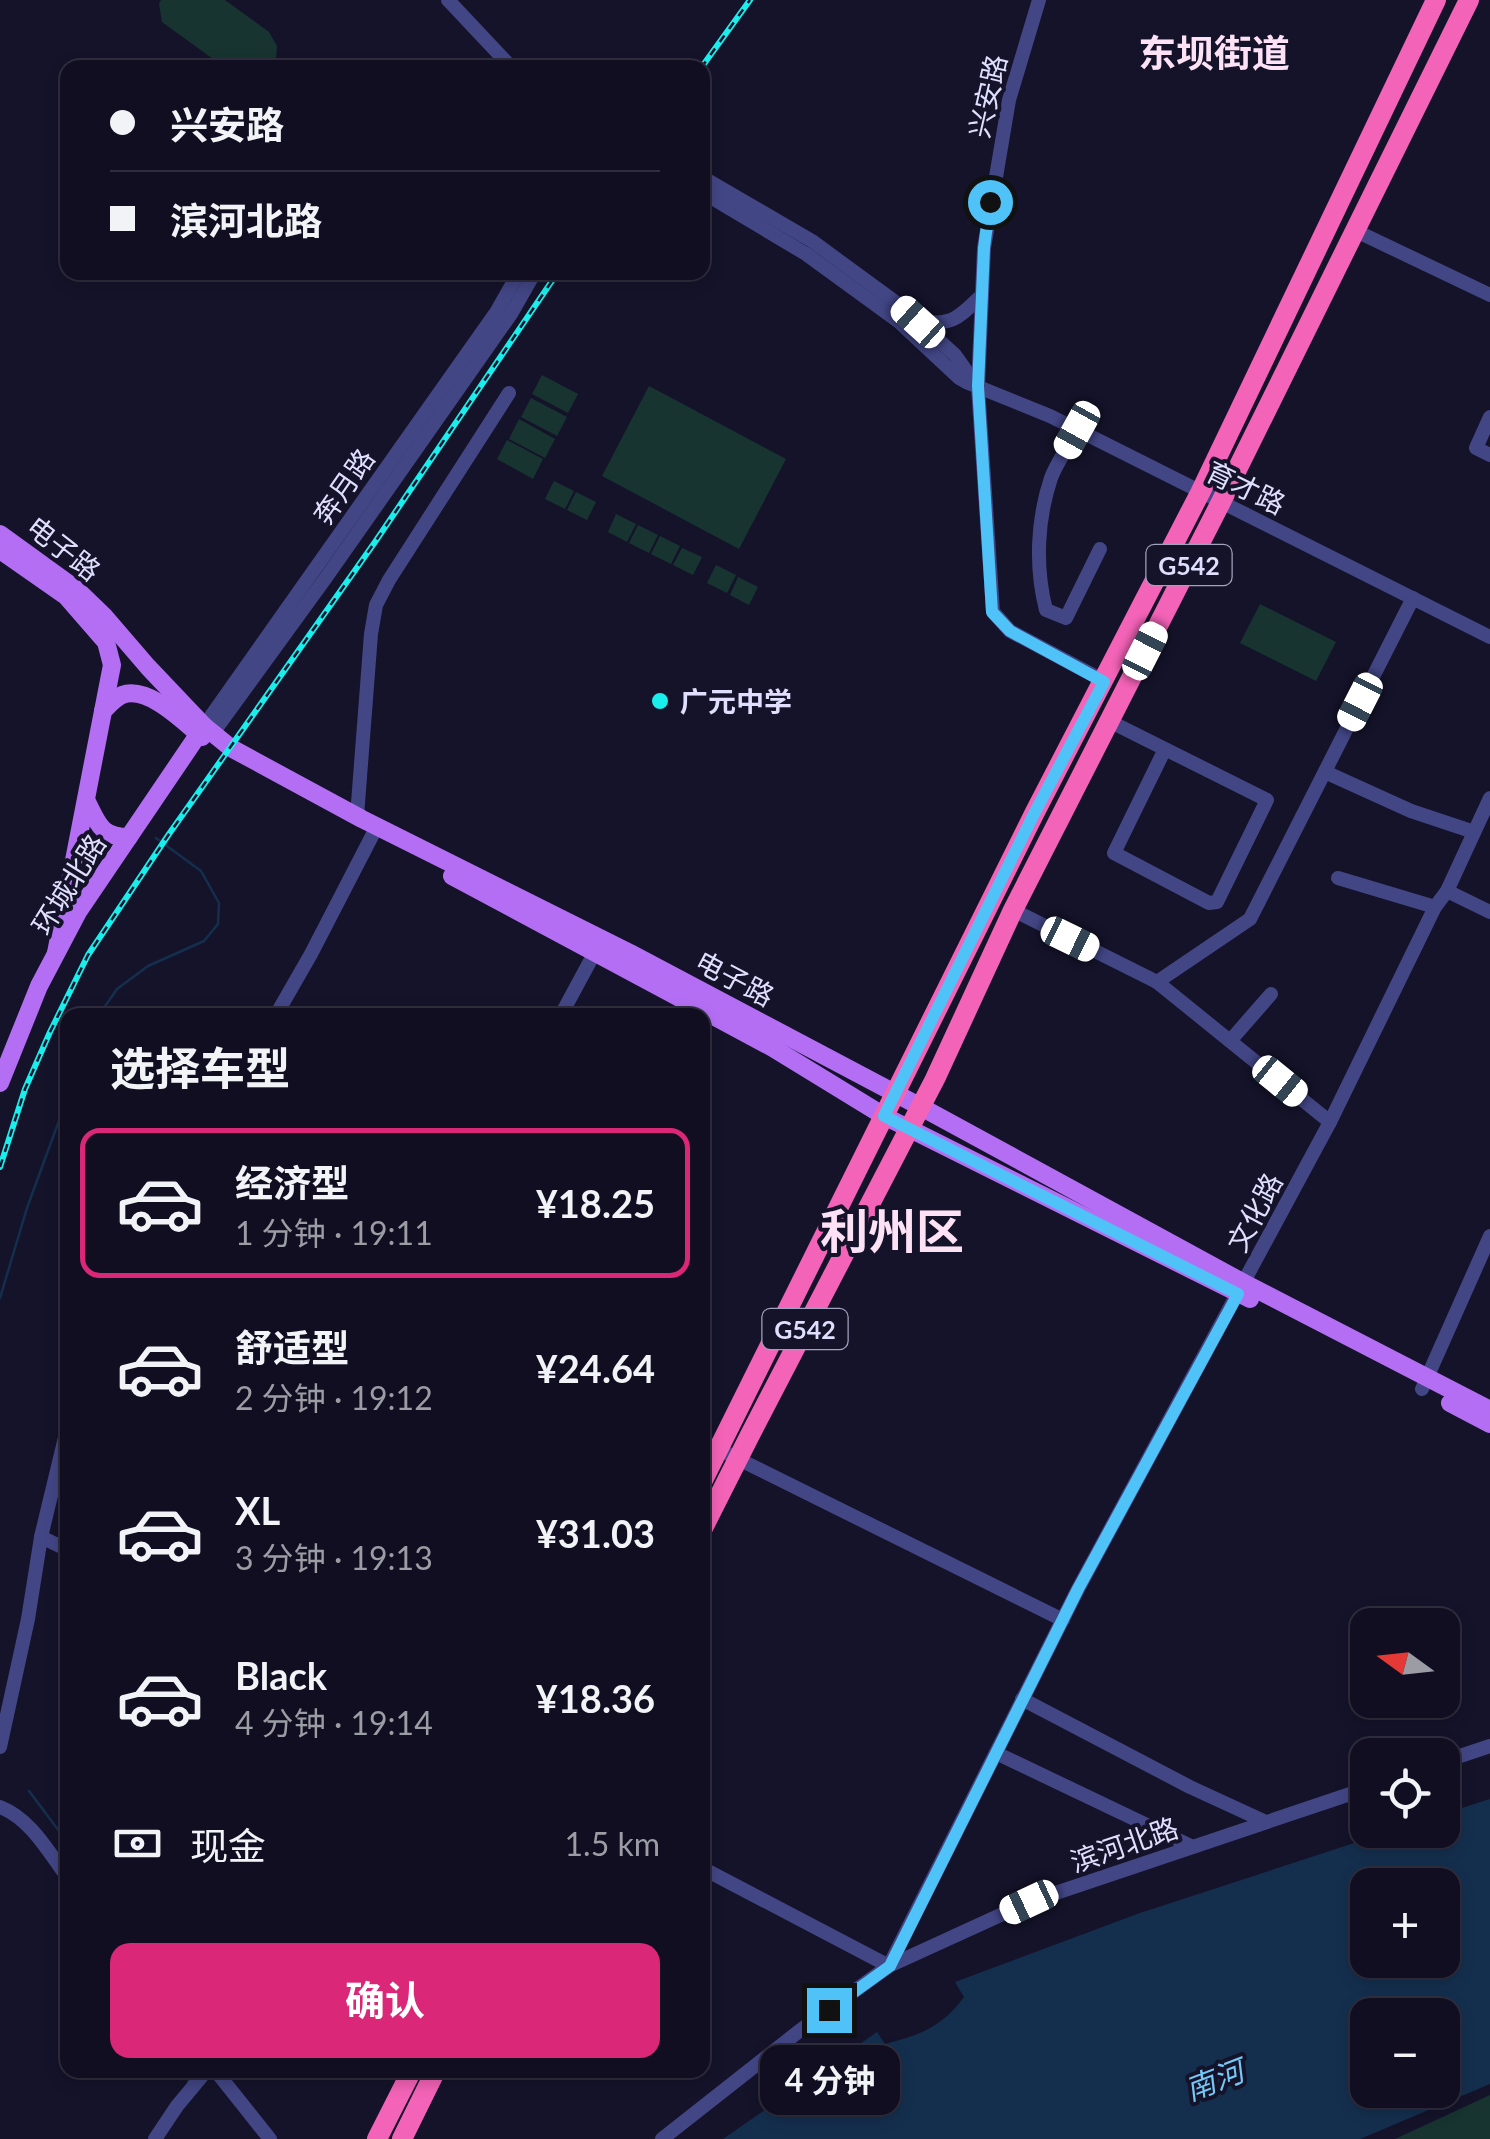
<!DOCTYPE html>
<html lang="zh">
<head>
<meta charset="utf-8">
<style>
  :root { --surface:#100e20; --page:#191729; --text:#f1f3f6; --muted:#9c9ca5; --line:#302e3e; --accent:#db2777 }
  body { margin:0; font-family:Lato,"Noto Sans SC",sans-serif; background:var(--page); color:var(--text); height:100vh; display:flex; flex-direction:column; font-size:38px; white-space:nowrap }
  * { box-sizing:border-box; margin:0 }
  p { font-size:32px; color:var(--muted) }
  .icon { flex:none; width:55px; height:55px; fill:none; stroke:currentColor; stroke-width:2; stroke-linecap:round; stroke-linejoin:round }
  .map { position:relative; flex:1; overflow:hidden }
  .sheet { position:absolute; left:60px; top:1008px; width:650px; height:1070px; display:flex; flex-direction:column; background:var(--surface); border-radius:20px; box-shadow:0 5px 15px #0003,0 0 0 2px var(--line) }
  .sheet>* { flex:none }
  .top-card { position:absolute; left:60px; top:60px; width:650px; height:220px; border-radius:20px; box-shadow:0 5px 15px #0003,0 0 0 2px var(--line); display:grid; align-content:center; height:220px; padding:0 50px; background:var(--surface) }
  .needle { width:65px; rotate:285deg }
  .buttons { position:absolute; left:1350px; top:1608px; display:grid; gap:20px }
  .buttons a { display:grid; place-items:center; width:110px; height:110px; border-radius:20px; background:var(--surface); box-shadow:0 5px 15px #0003,0 0 0 2px var(--line); font-size:50px }
  .end { position:absolute; width:45px; height:45px; margin:-22px; border:12px solid #4fc3f7; background:#111; box-shadow:0 0 0 5px #111 }
  .from { border-radius:50% }
  .bubble { position:absolute; height:70px; border-radius:20px; background:var(--surface); box-shadow:0 5px 15px #0003,0 0 0 2px var(--line); font-size:32px; font-weight:700; line-height:70px; text-align:center }
  .car { position:absolute; width:30px; height:60px; margin:-30px -15px; border-radius:12px; box-shadow:0 0 8px 2px #0007; background:linear-gradient(#fff 24%,#345 0 40%,#fff 0 76%,#345 0 86%,#fff 0) }
  .top-card b { display:flex; align-items:center; gap:35px; height:95px; font-size:38px }
  .top-card b+b { border-top:2px solid var(--line) }
  .top-card i { width:25px; height:25px; background:var(--text) }
  ul { padding:0; list-style:none }
  li { display:flex; align-items:center; gap:30px; height:150px; margin:0 20px 15px; padding:0 30px; border:5px solid transparent; border-radius:20px }
  li div { flex:1 }
  li b { display:block; font-size:38px }
  li em { font-style:normal; font-weight:700 }
  li.on { border-color:var(--accent) }
  li>.icon { width:90px; height:90px; stroke-width:1.5 }
  h2 { padding:0 50px; font-size:45px; line-height:120px }
  .pay { display:flex; align-items:center; gap:25px; height:110px; padding:0 50px; font-size:38px }
  .pay p { margin-inline-start:auto }
  .action { display:flex; gap:20px; margin-top:auto; padding:20px 50px }
  .action a { flex:1; height:115px; border-radius:20px; background:var(--accent); color:#fff; font-size:40px; font-weight:700; line-height:115px; text-align:center }
  .map>svg:first-child { display:block }
  .green { fill:#173430 }
  .water { fill:#142f4e; fill-rule:evenodd }
  .lines { fill:none; stroke-linecap:round; stroke-linejoin:round }
  .stream { stroke:#142f4e; stroke-width:2.5 }
  .minor { stroke:#424685; stroke-width:14 }
  .major { stroke:#b46ef4; stroke-width:18 }
  .highway { stroke:#f363b7; stroke-width:20 }
  .rail-casing { stroke:#1aeeed; stroke-width:6 }
  .rail { stroke:#15132a; stroke-width:2.5; stroke-dasharray:8; stroke-linecap:butt }
  .route { stroke:#4fc3f7; stroke-width:12 }
  .poi-dot { fill:#1aeeed; stroke:#15132a; stroke-width:4 }
  .labels { text-anchor:middle; dominant-baseline:central; stroke-width:8; stroke-linejoin:round; paint-order:stroke }
  .shield { fill:#15132a; stroke:#a2a2be; stroke-width:2.5 }
  .shield-label { font-size:25px; font-weight:bold; fill:#dfdffd }
  .street-label { font-size:28px; fill:#dfdffd; stroke:#15132a }
  .poi-label { font-size:28px; font-weight:bold; fill:#dfdffd; stroke:#15132a; text-anchor:start }
  .water-label { font-size:30px; font-style:italic; fill:#75c7f5; stroke:#15132a }
  .district-label { font-size:38px; font-weight:bold; fill:#fde1f5; stroke:#15132a }
  .town-label { font-size:48px; font-weight:bold; fill:#fde1f5; stroke:#15132a }
</style>
</head>
<body>
<div class="map">
<svg width="1490" height="2139" viewBox="0 0 1490 2139">
  <rect width="100%" height="100%" fill="#15132a"/>
  <g class="green">
    <path d="M 161,0 L 225,0 L 269,32 L 277,46 L 276,60 L 271,67 L 224,67 L 162,22 L 159,4 Z"/>
    <path d="M 542,375 L 578,394 L 568,413 L 532,394 Z"/>
    <path d="M 649,386 L 786,459 L 739,549 L 602,476 Z"/>
    <path d="M 531,398 L 567,417 L 557,436 L 521,417 Z"/>
    <path d="M 519,419 L 555,439 L 545,458 L 509,439 Z"/>
    <path d="M 507,440 L 543,459 L 533,479 L 497,459 Z"/>
    <path d="M 554,481 L 574,491 L 565,509 L 545,499 Z"/>
    <path d="M 576,492 L 596,502 L 587,520 L 567,510 Z"/>
    <path d="M 616,514 L 636,524 L 627,542 L 608,532 Z"/>
    <path d="M 638,525 L 658,535 L 649,553 L 629,543 Z"/>
    <path d="M 660,536 L 680,546 L 671,564 L 651,554 Z"/>
    <path d="M 682,548 L 702,557 L 693,575 L 673,565 Z"/>
    <path d="M 716,565 L 736,575 L 727,593 L 707,583 Z"/>
    <path d="M 738,577 L 758,587 L 749,605 L 730,595 Z"/>
    <path d="M 1260,604 L 1336,642 L 1316,681 L 1240,643 Z"/>
    <path d="M 1490,2095 L 1490,2139 L 1395,2139 Z"/>
  </g>
  <path class="water" d="M 1490,1799 L 1490,2084 L 1360,2139 L 723,2139 L 877,2032 L 885,2044 C 920,2035 942,2027 964,1997 L 955,1982 L 1137,1914 L 1394,1830 L 1442,1830 L 1443,1814 ZM 1368,1885 L 1442,1885 L 1442,1960 L 1368,1960 ZM 1368,2015 L 1442,2015 L 1442,2090 L 1368,2090 Z"/>
  <g class="lines">
    <g class="stream">
      <path d="M 99,1015 L 117,989 L 148,966 L 204,941 L 218,924 L 219,903 L 201,871 L 156,838"/>
      <path d="M 0,1298 L 27,1208 L 68,1096"/>
      <path d="M 29,1791 L 68,1843"/>
      <path d="M 188,2082 L 196,2070"/>
    </g>
    <g class="minor">
      <path d="M 448,0 L 512,68"/>
      <path d="M 1039,0 L 1009,100 L 984,248 L 978,387 L 993,612 L 1010,631 L 1104,681"/>
      <path d="M 702,177 L 812,241 L 902,307 L 955,355 L 977,386"/>
      <path d="M 702,192 L 806,254 L 898,321 L 959,378 L 966,382 L 1050,416 L 1490,637"/>
      <path d="M 1356,231 L 1490,295"/>
      <path d="M 918,322 C 954,325 957,319 982,295"/>
      <path d="M 1490,417 L 1476,448 L 1490,455"/>
      <path d="M 1077,430 C 1069,446 1057,462 1051,478 C 1037,520 1035,567 1046,610 L 1066,618 L 1100,549"/>
      <path d="M 1109,721 L 1267,800 L 1217,902 L 1209,903 L 1114,853 L 1165,749"/>
      <path d="M 204,726 L 497,311 L 519,272"/>
      <path d="M 213,733 L 325,579 L 511,314 L 535,272"/>
      <path d="M 1325,772 L 1411,811 L 1474,832"/>
      <path d="M 357,816 L 371,634 L 376,605 L 389,580 L 509,393"/>
      <path d="M 1338,878 L 1435,907"/>
      <path d="M 1447,891 L 1490,912"/>
      <path d="M 1013,910 L 1157,982 L 1330,1122"/>
      <path d="M 1157,982 L 1250,919 L 1413,598"/>
      <path d="M 276,1015 L 311,954 L 373,834"/>
      <path d="M 561,1015 L 595,952"/>
      <path d="M 1230,1041 L 1271,994"/>
      <path d="M 1422,1389 L 1490,1236"/>
      <path d="M 702,1441 L 1063,1620"/>
      <path d="M 41,1537 L 68,1550"/>
      <path d="M 1022,1699 L 1190,1787 L 1266,1822"/>
      <path d="M 0,1747 L 28,1619 L 41,1537 L 68,1425"/>
      <path d="M 996,1753 L 1193,1847"/>
      <path d="M 1442,1762 L 1490,1746"/>
      <path d="M 0,1807 C 31,1819 49,1853 68,1878"/>
      <path d="M 702,1868 L 889,1966 L 1078,1589 L 1330,1122 L 1435,907 L 1447,891 L 1490,798"/>
      <path d="M 215,2070 L 270,2139"/>
      <path d="M 155,2139 L 177,2106 L 207,2070"/>
      <path d="M 662,2139 L 798,2032 L 889,1966 L 1029,1902 L 1368,1788"/>
    </g>
    <g class="major">
      <path d="M 0,534 L 76,589 L 105,617 L 148,667 L 204,726 L 231,748 L 362,819 L 630,953 L 921,1107 L 1244,1283 L 1490,1410"/>
      <path d="M 0,550 L 66,596 L 106,642 L 112,665 L 56,953"/>
      <path d="M 103,711 C 108,706 115,698 122,695 C 148,685 184,722 202,737"/>
      <path d="M 86,800 C 98,823 100,837 129,837"/>
      <path d="M 452,876 L 773,1048 L 884,1116 L 1250,1299"/>
      <path d="M 0,1083 L 39,986 L 78,912 L 204,726"/>
      <path d="M 1450,1403 L 1490,1424"/>
    </g>
    <g class="highway">
      <path d="M 702,1482 L 1035,812 L 1200,493 L 1436,0"/>
      <path d="M 702,1530 L 750,1435 L 935,1079 L 1013,910 L 1221,502 L 1469,0"/>
      <path d="M 377,2139 L 412,2070"/>
      <path d="M 402,2139 L 436,2070"/>
    </g>
    <g class="rail-casing">
      <g id="rail">
        <path d="M 701,68 L 750,0"/>
        <path d="M 0,1167 L 25,1089 L 50,1032 L 88,955 L 169,834 L 375,542 L 558,272"/>
      </g>
    </g>
    <use href="#rail" class="rail"/>
  </g>
  <g class="lines">
    <path class="route" d="M 829,2010 L 890,1966 L 1078,1589 L 1238,1294 L 884,1116 L 1035,812 L 1104,682 L 1010,631 L 992,612 L 978,386 L 984,248 L 990,202"/>
  </g>
  <circle class="poi-dot" cx="660" cy="701" r="10"/>
  <g class="labels">
    <g class="shield">
      <rect x="1146.5" y="545" width="85" height="40" rx="8"/>
      <rect x="762.5" y="1309" width="85" height="40" rx="8"/>
    </g>
    <g class="shield-label">
      <text x="1189" y="565">G542</text>
      <text x="805" y="1329">G542</text>
    </g>
    <g class="street-label">
      <text transform="translate(987 96) rotate(-77)">兴安路</text>
      <text transform="translate(343 486) rotate(-55)">奔月路</text>
      <text transform="translate(1246 487) rotate(26)">育才路</text>
      <text transform="translate(64 548) rotate(38)">电子路</text>
      <text transform="translate(68 884) rotate(-58)">环城北路</text>
      <text transform="translate(735 978) rotate(28)">电子路</text>
      <text transform="translate(1254 1212) rotate(-62)">文化路</text>
      <text transform="translate(1124 1844) rotate(-19)">滨河北路</text>
    </g>
    <g class="poi-label">
      <text x="680" y="701">广元中学</text>
    </g>
    <g class="water-label">
      <text transform="translate(1214 2079) rotate(-21)">南河</text>
    </g>
    <g class="district-label">
      <text x="1214" y="52">东坝街道</text>
    </g>
    <g class="town-label">
      <text x="892" y="1230">利州区</text>
    </g>
  </g>
</svg>
<div class="buttons">
<a><svg class="needle" viewBox="-14 -14 28 28"><path d="M0-13l5 13h-10z" fill="#e53935"/><path d="M0 13l5-13h-10z" fill="#9c9ca5"/></svg></a>
<a><svg class="icon" aria-label="locate" viewBox="0 0 24 24"><circle cx="12" cy="12" r="6"/><path d="M12 2v4M12 18v4M2 12h4M18 12h4"/></svg></a>
<a>+</a>
<a>−</a>
</div>
<i class="end from" style="left:990px;top:202px"></i>
<i class="end" style="left:829px;top:2010px"></i>
<div class="bubble" style="left:760px;top:2045px;width:140px">4 分钟</div>
<i class="car" style="left:918px;top:322px;rotate:312deg"></i>
<i class="car" style="left:1077px;top:430px;rotate:209deg"></i>
<i class="car" style="left:1145px;top:651px;rotate:27deg"></i>
<i class="car" style="left:1360px;top:702px;rotate:207deg"></i>
<i class="car" style="left:1070px;top:939px;rotate:116deg"></i>
<i class="car" style="left:1280px;top:1081px;rotate:129deg"></i>
<i class="car" style="left:1029px;top:1902px;rotate:245deg"></i>
<div class="top-card">
<b><i class="from"></i>兴安路</b>
<b><i></i>滨河北路</b>
</div>
<section class="sheet">
<h2>选择车型</h2>
<ul>
<li class="on"><svg class="icon" aria-label="car" viewBox="0 0 24 24"><path d="M5 17H2v-5l4-1 3-4h7l3 4 3 1v5h-3M9 17h6M6 11h13"/><circle cx="7" cy="17" r="2"/><circle cx="17" cy="17" r="2"/></svg><div><b>经济型</b><p>1 分钟 · 19:11</p></div><em>¥18.25</em></li>
<li><svg class="icon" aria-label="car" viewBox="0 0 24 24"><path d="M5 17H2v-5l4-1 3-4h7l3 4 3 1v5h-3M9 17h6M6 11h13"/><circle cx="7" cy="17" r="2"/><circle cx="17" cy="17" r="2"/></svg><div><b>舒适型</b><p>2 分钟 · 19:12</p></div><em>¥24.64</em></li>
<li><svg class="icon" aria-label="car" viewBox="0 0 24 24"><path d="M5 17H2v-5l4-1 3-4h7l3 4 3 1v5h-3M9 17h6M6 11h13"/><circle cx="7" cy="17" r="2"/><circle cx="17" cy="17" r="2"/></svg><div><b>XL</b><p>3 分钟 · 19:13</p></div><em>¥31.03</em></li>
<li><svg class="icon" aria-label="car" viewBox="0 0 24 24"><path d="M5 17H2v-5l4-1 3-4h7l3 4 3 1v5h-3M9 17h6M6 11h13"/><circle cx="7" cy="17" r="2"/><circle cx="17" cy="17" r="2"/></svg><div><b>Black</b><p>4 分钟 · 19:14</p></div><em>¥18.36</em></li>
</ul>
<div class="pay"><svg class="icon" aria-label="cash" viewBox="0 0 24 24"><path d="M3 7h18v10H3z"/><circle cx="12" cy="12" r="2"/></svg>现金<p>1.5 km</p></div>
<div class="action"><a>确认</a></div>
</section>
</div>
</body>
</html>
